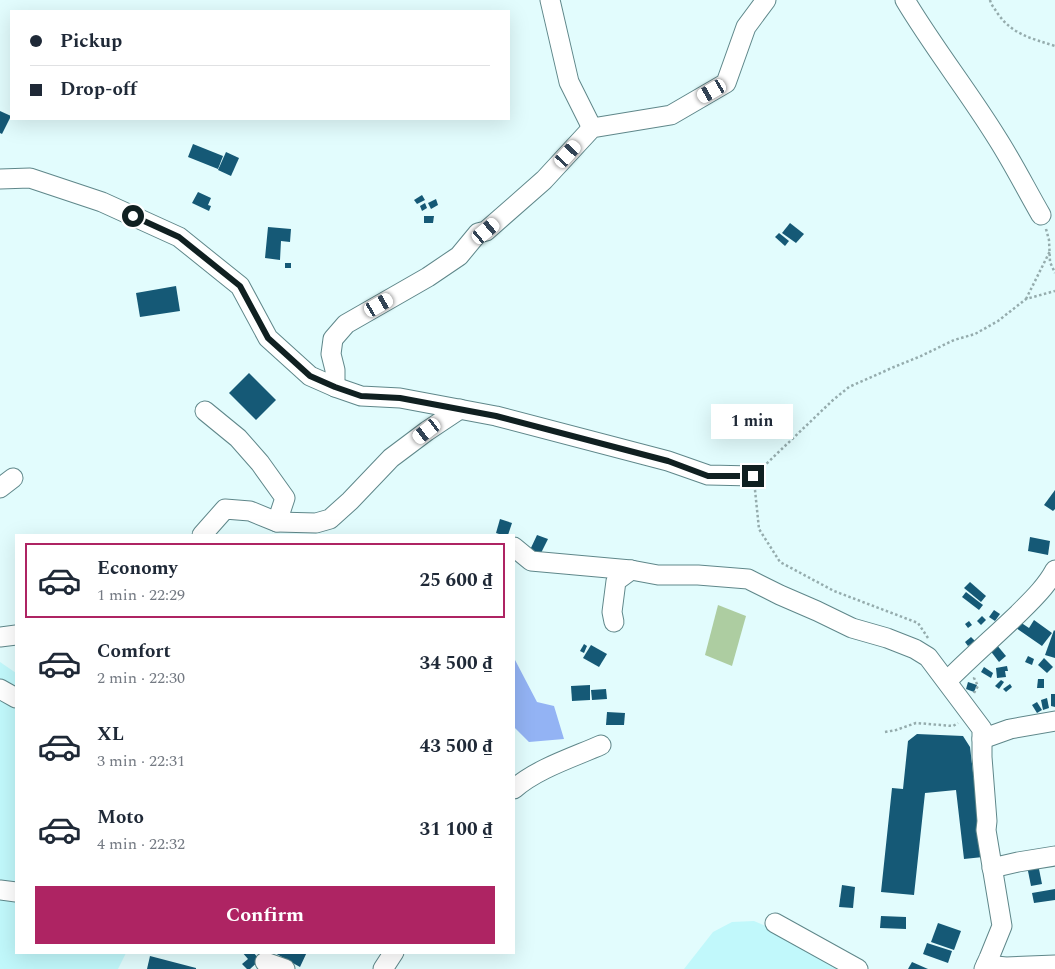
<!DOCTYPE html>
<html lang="en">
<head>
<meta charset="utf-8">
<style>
  :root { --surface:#fff; --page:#f6f6f7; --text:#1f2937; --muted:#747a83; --line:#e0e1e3; --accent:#ae2463 }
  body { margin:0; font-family:Spectral,serif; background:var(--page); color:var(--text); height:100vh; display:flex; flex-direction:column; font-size:19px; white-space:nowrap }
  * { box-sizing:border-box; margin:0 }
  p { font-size:16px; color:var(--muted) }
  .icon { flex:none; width:28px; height:28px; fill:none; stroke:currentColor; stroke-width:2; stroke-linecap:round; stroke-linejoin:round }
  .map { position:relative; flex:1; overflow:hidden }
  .drawer { position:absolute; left:15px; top:534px; width:500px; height:420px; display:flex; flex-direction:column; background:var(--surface); border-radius:0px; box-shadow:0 5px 20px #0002 }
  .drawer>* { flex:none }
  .banner { position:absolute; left:10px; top:10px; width:500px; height:110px; border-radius:0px; box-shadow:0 5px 20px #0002; display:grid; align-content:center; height:110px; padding:0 20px; background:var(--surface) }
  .end { position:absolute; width:22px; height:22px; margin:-11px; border:6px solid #102021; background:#fff; box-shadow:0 0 0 2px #fff }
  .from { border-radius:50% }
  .bubble { position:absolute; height:35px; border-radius:0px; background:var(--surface); box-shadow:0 5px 20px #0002; font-size:16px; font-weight:700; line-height:35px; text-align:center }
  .car { position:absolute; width:15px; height:30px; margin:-15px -8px; border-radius:6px; box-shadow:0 0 4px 1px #0007; background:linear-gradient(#fff 24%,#345 0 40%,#fff 0 76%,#345 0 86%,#fff 0) }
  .banner b { display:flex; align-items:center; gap:18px; height:48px; font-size:19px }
  .banner b+b { border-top:1px solid var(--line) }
  .banner i { width:12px; height:12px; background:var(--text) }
  ul { padding:9px 0 0; list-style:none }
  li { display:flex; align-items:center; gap:15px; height:75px; margin:0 10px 8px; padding:0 10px; border:2px solid transparent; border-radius:0px }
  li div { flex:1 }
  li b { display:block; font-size:19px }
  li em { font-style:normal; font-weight:700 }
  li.on { border-color:var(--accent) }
  li>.icon { width:45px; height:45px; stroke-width:1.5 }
  .action { display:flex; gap:10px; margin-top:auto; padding:10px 20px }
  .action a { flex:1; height:58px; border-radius:0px; background:var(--accent); color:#fff; font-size:20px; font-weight:700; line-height:58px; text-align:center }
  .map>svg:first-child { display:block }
  .built { fill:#c1f8fb }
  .green { fill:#adcda1 }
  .water { fill:#93b3f4 }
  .building { fill:#155976 }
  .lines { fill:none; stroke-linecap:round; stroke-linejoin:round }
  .minor-casing { stroke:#5f878a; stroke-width:21 }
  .path { stroke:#95acad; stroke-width:2.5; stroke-dasharray:2.5 2.5; stroke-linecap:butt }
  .minor { stroke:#fff; stroke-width:19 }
  .route { stroke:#102021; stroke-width:6 }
</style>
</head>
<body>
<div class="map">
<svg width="1055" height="969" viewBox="0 0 1055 969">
  <rect width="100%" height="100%" fill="#e2fcfd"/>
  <g class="built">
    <path d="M 0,662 L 16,673 L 16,952 L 126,953 L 118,969 L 0,969 Z"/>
    <path d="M 754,921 L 777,931 L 845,969 L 684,969 L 713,932 L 732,922 Z"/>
  </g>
  <path class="green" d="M 718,605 L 746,616 L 732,666 L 705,655 Z"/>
  <path class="water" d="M 514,658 L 537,702 L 554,706 L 564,739 L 529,742 L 514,727 Z"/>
  <g class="building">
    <path d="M 0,111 L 11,116 L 2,134 L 0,133 Z"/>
    <path d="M 193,144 L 223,156 L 218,169 L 188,157 Z"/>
    <path d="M 226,152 L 239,158 L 231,176 L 218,170 Z"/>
    <path d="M 198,192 L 211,198 L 208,205 L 211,206 L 209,211 L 192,203 Z"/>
    <path d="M 422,195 L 425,200 L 417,204 L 414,200 Z"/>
    <path d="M 436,199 L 438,205 L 431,209 L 428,203 Z"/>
    <path d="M 425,203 L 427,208 L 422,211 L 420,206 Z"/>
    <path d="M 424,216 L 434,216 L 433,223 L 424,223 Z"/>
    <path d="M 790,223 L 804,234 L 796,243 L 782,233 Z"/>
    <path d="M 268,227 L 291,229 L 290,242 L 281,241 L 280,260 L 265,258 Z"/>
    <path d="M 779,233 L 789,241 L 785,246 L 775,237 Z"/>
    <rect x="285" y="263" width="6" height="5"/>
    <path d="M 176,286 L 180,311 L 140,317 L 136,293 Z"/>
    <path d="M 249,373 L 276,400 L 256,420 L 229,393 Z"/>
    <path d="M 1055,490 L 1055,509 L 1053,511 L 1044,505 Z"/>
    <path d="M 500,519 L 512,523 L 508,535 L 502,535 L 496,533 Z"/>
    <path d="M 537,535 L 548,539 L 540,555 L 530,550 Z"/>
    <path d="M 1030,537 L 1050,541 L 1048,555 L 1028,551 Z"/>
    <path d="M 970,582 L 986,596 L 981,602 L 964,588 Z"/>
    <path d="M 966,592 L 983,605 L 979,610 L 962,597 Z"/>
    <path d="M 994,610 L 1000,614 L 995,621 L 989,617 Z"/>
    <path d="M 982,616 L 986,620 L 981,625 L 977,621 Z"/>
    <path d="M 1017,620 L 1029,628 L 1034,620 L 1052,633 L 1042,646 L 1013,626 Z"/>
    <path d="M 969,621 L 972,625 L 968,628 L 965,624 Z"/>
    <path d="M 1054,630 L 1055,631 L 1055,658 L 1045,655 Z"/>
    <path d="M 971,637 L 975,641 L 968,646 L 965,642 Z"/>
    <path d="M 584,644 L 587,646 L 584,653 L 580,651 Z"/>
    <path d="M 996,644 L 1006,656 L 999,662 L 989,649 Z"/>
    <path d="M 591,645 L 607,654 L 599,667 L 583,658 Z"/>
    <path d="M 1028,656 L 1034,659 L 1032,665 L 1025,662 Z"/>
    <path d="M 1044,658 L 1053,667 L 1047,673 L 1038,665 Z"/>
    <path d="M 1007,666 L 1008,671 L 1005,671 L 1006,677 L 997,678 L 996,668 Z"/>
    <path d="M 984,667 L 993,673 L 991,678 L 981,672 Z"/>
    <path d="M 1038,679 L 1044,679 L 1044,688 L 1037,688 Z"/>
    <path d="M 1001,680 L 1004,682 L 999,689 L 995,686 Z"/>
    <path d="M 968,682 L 977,685 L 974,692 L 966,689 Z"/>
    <path d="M 1010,684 L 1012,687 L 1006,692 L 1003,689 Z"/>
    <path d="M 590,685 L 590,700 L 572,701 L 571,686 Z"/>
    <path d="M 606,689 L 607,699 L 592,700 L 591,690 Z"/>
    <path d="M 1051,694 L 1055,694 L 1055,707 L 1051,706 Z"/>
    <path d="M 1047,698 L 1049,708 L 1043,710 L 1041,700 Z"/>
    <path d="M 1037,702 L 1042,710 L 1037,713 L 1032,705 Z"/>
    <path d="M 607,712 L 625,713 L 624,725 L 606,725 Z"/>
    <path d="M 917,734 L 963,736 L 970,747 L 983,857 L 964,859 L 956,790 L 925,793 L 914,895 L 881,892 L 892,788 L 903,789 L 908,741 Z"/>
    <path d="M 1038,864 L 1042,884 L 1031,886 L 1027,866 Z"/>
    <path d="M 842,885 L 855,887 L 853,908 L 839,907 Z"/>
    <path d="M 1055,889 L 1055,900 L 1034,903 L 1032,893 Z"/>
    <path d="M 881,916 L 906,917 L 906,929 L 880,928 Z"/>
    <path d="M 938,923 L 961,931 L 954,950 L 931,942 Z"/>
    <path d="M 927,943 L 952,951 L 948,963 L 923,954 Z"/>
    <path d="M 242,952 L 253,952 L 260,960 L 250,969 L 247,969 L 242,964 L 248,959 Z"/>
    <path d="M 273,952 L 307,952 L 300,967 Z"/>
    <path d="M 150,956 L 196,968 L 196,969 L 147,969 Z"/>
    <path d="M 912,962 L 928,969 L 908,969 Z"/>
  </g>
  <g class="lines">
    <g class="minor-casing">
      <g id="minor">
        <path d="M 550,0 L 569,82 L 592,128"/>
        <path d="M 905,0 C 933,47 968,91 997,138 C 1013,163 1026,189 1041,215"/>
        <path d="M 0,179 L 30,178 L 102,202 L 179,237 L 240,286 L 268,338 L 310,376 L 335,387 L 361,396 L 400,398 L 496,416 L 668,461 L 708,475 L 753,476"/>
        <path d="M 335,387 L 335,370 L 331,354 L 333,339 L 346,324 L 428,277 L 459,256 L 478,233 L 486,231 L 544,180 L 592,128 L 671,115 L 726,83 L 746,27 L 766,0"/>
        <path d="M 205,411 L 238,438 L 260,463 L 285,498 L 277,522"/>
        <path d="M 0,488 L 13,478"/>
        <path d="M 202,535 L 225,509 L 250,511 L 277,522 L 316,523 L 330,519 L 350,501 L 391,458 L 427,431 L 460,409"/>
        <path d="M 514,547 L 531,561 L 631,570 L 658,575 L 698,575 L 748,579 L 780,595 L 817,611 L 852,628 L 887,638 L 915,649 L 928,657 L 982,729 L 982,757 L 987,821 L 986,830 L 1002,926 L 989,958 L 984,969"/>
        <path d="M 614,622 L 612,612 L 616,581 L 631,570"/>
        <path d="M 0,637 L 16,635"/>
        <path d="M 947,681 C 970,658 994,637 1018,614 C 1031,601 1046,587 1055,570"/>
        <path d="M 0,689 L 16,698"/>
        <path d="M 982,739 L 1010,729 L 1055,721"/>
        <path d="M 514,789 C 536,769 574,757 601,745"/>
        <path d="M 992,868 L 1018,862 L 1055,856"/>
        <path d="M 0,890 L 16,892"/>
        <path d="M 775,923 L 858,969"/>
        <path d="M 265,962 L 285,969"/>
        <path d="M 986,965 L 1006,967 L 1055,965"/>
        <path d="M 383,969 L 394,952"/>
      </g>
    </g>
    <g class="path">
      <path d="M 990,0 C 991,5 995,9 998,14 C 1013,35 1031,38 1055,46"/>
      <path d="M 1046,229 L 1049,240 L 1050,262 L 1055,273"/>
      <path d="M 1026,299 L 1050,251"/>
      <path d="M 763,467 L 833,400 L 849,387 L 894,367 L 921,356 L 954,340 L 975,334 L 998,321 L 1026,299 L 1055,291"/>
      <path d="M 755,490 L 759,529 L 780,562 L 834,591 L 918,623 L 928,638"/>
      <path d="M 974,693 L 978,686 L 974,678 L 975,676"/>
      <path d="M 885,732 L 896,730 L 916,723 L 953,726 L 958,723"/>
    </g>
    <use href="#minor" class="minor"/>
  </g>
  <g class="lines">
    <path class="route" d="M 133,216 L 179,237 L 240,286 L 268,338 L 310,376 L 335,387 L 361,396 L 400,398 L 496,416 L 668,461 L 708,476 L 753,476"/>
  </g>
</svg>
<i class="end from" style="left:133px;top:216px"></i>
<i class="end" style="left:753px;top:476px"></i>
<div class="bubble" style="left:711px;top:404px;width:82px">1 min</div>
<i class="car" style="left:712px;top:91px;rotate:240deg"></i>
<i class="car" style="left:568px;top:154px;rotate:42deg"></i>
<i class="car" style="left:486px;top:231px;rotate:50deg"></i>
<i class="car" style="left:379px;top:305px;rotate:60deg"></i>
<i class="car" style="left:427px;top:431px;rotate:232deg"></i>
<div class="banner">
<b><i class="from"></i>Pickup</b>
<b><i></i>Drop-off</b>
</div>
<section class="drawer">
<ul>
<li class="on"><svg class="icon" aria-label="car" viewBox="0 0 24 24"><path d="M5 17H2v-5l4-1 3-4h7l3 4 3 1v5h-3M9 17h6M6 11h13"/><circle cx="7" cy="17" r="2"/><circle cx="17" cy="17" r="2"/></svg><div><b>Economy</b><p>1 min · 22:29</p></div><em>25 600 ₫</em></li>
<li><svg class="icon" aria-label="car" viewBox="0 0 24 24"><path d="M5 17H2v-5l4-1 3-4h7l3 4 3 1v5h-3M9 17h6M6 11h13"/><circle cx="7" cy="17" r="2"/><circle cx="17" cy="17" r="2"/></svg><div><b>Comfort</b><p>2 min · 22:30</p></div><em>34 500 ₫</em></li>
<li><svg class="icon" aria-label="car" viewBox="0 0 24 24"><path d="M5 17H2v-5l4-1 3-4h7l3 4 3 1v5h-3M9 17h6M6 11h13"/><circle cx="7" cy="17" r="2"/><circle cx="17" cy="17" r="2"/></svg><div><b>XL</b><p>3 min · 22:31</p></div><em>43 500 ₫</em></li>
<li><svg class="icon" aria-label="car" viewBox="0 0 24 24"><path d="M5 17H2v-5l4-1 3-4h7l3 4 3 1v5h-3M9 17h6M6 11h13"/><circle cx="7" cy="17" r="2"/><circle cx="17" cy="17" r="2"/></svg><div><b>Moto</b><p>4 min · 22:32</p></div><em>31 100 ₫</em></li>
</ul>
<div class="action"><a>Confirm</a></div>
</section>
</div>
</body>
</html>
